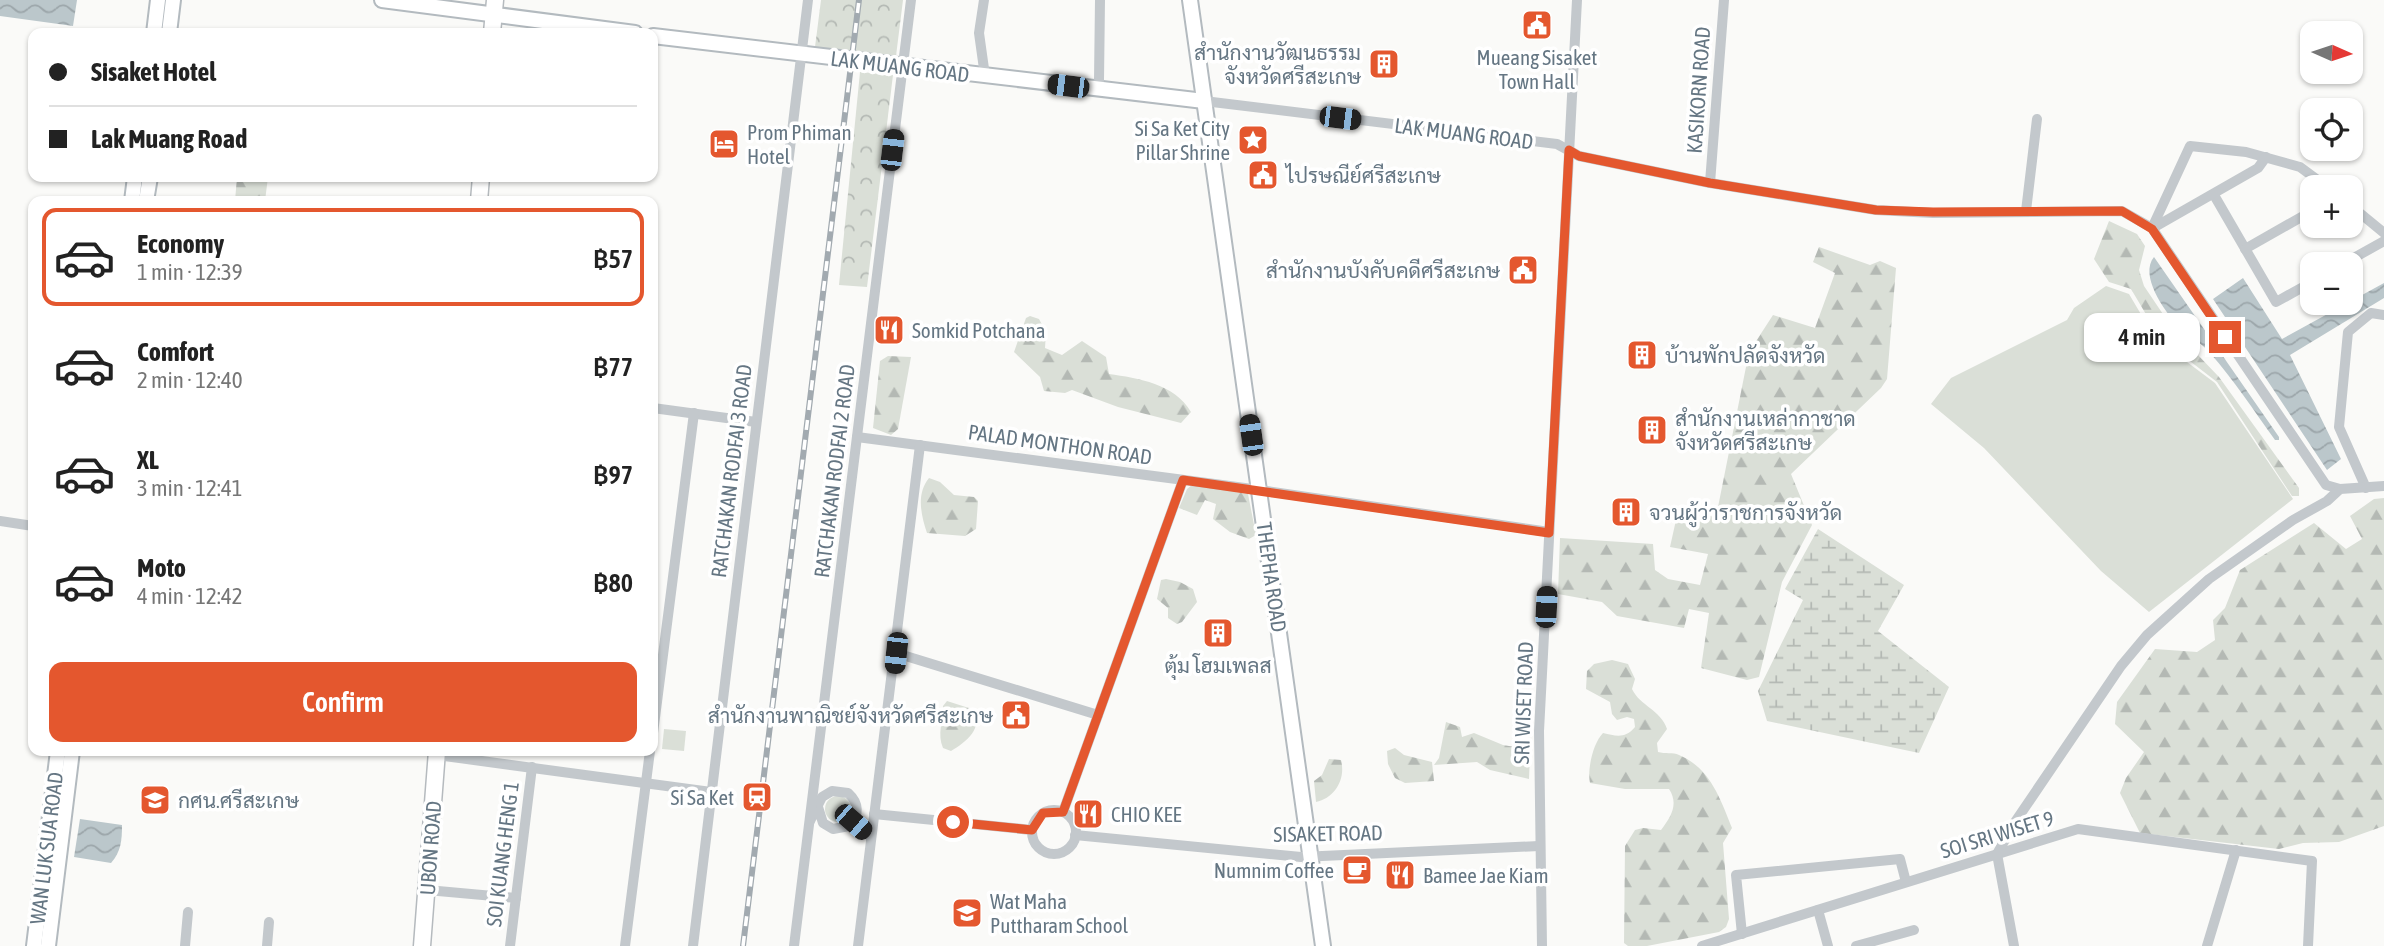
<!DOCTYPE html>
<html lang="en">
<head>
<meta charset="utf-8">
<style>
  :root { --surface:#fff; --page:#f6f6f6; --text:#222; --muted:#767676; --line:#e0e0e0; --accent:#e4572e }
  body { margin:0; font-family:"Asap Condensed",Sarabun,sans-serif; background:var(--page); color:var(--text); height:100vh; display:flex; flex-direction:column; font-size:26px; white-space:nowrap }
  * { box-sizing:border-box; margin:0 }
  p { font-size:23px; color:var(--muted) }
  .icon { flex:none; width:38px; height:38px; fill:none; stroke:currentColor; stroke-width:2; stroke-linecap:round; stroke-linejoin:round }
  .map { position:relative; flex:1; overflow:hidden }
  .panel { position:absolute; left:28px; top:196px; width:630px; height:560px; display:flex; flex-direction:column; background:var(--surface); border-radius:14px; box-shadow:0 2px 5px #0004 }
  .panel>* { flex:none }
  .banner { position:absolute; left:28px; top:28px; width:630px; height:154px; border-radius:14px; box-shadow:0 2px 5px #0004; display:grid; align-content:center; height:154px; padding:0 21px; background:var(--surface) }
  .needle { width:46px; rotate:93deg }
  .buttons { position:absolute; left:2300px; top:21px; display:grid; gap:14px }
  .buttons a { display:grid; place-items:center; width:63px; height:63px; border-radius:14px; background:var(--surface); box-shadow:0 2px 5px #0004; font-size:35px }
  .end { position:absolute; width:32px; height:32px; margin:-16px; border:9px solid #e4572e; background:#fff; box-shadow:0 0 0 4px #fff }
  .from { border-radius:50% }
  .bubble { position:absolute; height:49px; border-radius:14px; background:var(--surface); box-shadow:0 2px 5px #0004; font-size:23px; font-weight:600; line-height:49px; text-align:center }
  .car { position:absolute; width:21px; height:42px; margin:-21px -10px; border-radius:9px; box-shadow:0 0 5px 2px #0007; background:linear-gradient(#222 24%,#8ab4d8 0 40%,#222 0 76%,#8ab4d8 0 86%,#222 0) }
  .banner b { display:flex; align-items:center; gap:24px; height:66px; font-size:26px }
  .banner b+b { border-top:2px solid var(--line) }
  .banner i { width:18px; height:18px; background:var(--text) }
  ul { padding:12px 0 0; list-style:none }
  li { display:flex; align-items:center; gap:21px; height:98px; margin:0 14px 10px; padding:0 7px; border:4px solid transparent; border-radius:14px }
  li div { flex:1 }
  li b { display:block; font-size:26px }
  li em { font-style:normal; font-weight:600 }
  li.current { border-color:var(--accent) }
  li>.icon { width:63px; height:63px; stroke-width:1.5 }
  .cta { display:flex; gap:14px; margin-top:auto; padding:14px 21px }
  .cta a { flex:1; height:80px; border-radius:14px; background:var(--accent); color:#fff; font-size:28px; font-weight:600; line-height:80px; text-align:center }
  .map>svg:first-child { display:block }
  .grass { fill:#dadfd7 }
  .forest { fill:url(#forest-firs) }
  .wetland { fill:url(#wetland-marsh) }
  .park { fill:url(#park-crowns) }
  .water { fill:url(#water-waves) }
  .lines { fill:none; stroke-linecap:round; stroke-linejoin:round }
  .secondary-casing { stroke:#b3babf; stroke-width:18 }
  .primary-casing { stroke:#b5babe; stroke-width:19 }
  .street { stroke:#c3c8cc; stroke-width:10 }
  .secondary { stroke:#fff; stroke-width:14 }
  .primary { stroke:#fff; stroke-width:16 }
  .rail-casing { stroke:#a2aab0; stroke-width:6 }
  .rail { stroke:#fff; stroke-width:3.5; stroke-dasharray:10; stroke-linecap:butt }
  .route { stroke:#e4572e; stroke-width:9 }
  .labels { text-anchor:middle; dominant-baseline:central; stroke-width:7; stroke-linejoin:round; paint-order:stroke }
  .poi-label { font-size:21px; fill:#657683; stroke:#fff; text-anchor:start }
  .street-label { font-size:21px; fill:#657683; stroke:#fff }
</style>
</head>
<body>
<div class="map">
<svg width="2384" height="946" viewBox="0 0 2384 946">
  <defs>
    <pattern id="forest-firs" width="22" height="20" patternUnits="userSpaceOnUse" patternTransform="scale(1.75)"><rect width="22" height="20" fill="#dadfd7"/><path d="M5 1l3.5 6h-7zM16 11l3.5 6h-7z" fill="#b4b9b4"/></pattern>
    <pattern id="wetland-marsh" width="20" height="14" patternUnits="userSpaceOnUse" patternTransform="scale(1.75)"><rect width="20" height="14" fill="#dadfd7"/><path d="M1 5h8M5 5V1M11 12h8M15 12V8" fill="none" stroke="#b4b9b4"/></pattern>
    <pattern id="park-crowns" width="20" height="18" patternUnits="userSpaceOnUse" patternTransform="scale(1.75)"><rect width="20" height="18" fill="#dadfd7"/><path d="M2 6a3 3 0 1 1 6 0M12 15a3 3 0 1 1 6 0" fill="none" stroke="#b4b9b4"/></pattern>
    <pattern id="water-waves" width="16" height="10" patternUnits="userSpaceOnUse" patternTransform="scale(1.75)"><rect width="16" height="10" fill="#bbc7cb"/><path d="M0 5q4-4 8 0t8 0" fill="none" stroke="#9ca6aa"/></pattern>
  </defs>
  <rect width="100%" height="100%" fill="#fafaf8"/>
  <g class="grass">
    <path d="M 2106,286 L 2129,294 L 2155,338 L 2215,383 L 2293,499 L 2149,612 L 2101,571 L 1984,448 L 1931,404 L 1951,378 L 2067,320 L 2074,308 Z"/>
    <path d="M 664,729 L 686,731 L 684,751 L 662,749 Z"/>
    <circle cx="838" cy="809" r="13"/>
  </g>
  <g class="forest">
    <path d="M 237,177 L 268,177 L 265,201 L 235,201 Z"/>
    <path d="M 2109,221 L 2137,234 L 2145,246 L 2139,270 L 2144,286 L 2173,329 L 2219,377 L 2299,488 L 2299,496 L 2292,496 L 2217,382 L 2160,338 L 2131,289 L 2109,282 L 2094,259 Z"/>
    <path d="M 1819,247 L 1870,265 L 1880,261 L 1896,268 L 1887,379 L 1881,388 L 1791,474 L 1812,525 L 1782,582 L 1759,677 L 1747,680 L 1701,668 L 1709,613 L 1689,609 L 1684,628 L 1617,616 L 1602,602 L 1558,594 L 1560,538 L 1653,544 L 1655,570 L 1668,579 L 1700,585 L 1708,554 L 1670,547 L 1678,511 L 1716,517 L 1749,352 L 1773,315 L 1815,328 L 1835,273 L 1813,262 Z"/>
    <path d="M 1030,316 L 1039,319 L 1046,332 L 1045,348 L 1062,355 L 1082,341 L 1106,357 L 1109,374 C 1138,378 1175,384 1191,412 L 1181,423 L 1118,407 L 1072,390 L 1065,393 L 1044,391 L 1040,377 L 1014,352 L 1026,318 Z"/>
    <path d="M 888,356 L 911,357 L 898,429 L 891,435 L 873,428 L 880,361 Z"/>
    <path d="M 929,478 L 940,482 L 954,495 L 974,497 L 978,501 L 976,529 L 965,536 L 927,533 C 921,515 916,494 929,478 Z"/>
    <path d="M 1192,485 L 1248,494 L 1256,535 L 1249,539 L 1230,532 L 1213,519 L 1216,504 L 1205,500 L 1197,515 L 1179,508 L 1187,489 Z"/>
    <path d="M 2384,498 L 2384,826 L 2339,842 L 2303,843 L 2279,849 L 2140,833 L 2120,793 L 2126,778 L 2144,752 L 2115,724 L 2117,702 L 2155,649 L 2197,652 L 2215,640 L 2213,620 L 2225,608 L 2240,570 L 2314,523 L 2346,549 L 2362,539 L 2350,516 L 2374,499 Z"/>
    <path d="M 1166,579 L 1180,582 L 1193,589 L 1197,602 L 1182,622 L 1177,624 L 1168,618 L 1168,608 L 1157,599 L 1161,580 Z"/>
    <path d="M 1612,660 L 1628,664 L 1635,679 L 1632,689 C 1640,706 1661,710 1667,729 L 1657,743 L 1658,752 C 1665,754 1673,752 1679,755 C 1710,768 1720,798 1732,828 L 1723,843 L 1729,919 L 1726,927 L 1719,932 L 1647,946 L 1628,946 L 1624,943 L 1625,846 L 1635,830 L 1643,828 L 1661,830 C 1671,817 1679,804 1669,789 L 1625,789 L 1590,783 C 1587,770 1593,743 1603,733 C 1616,736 1625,739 1635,727 L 1634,719 L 1627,717 L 1617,720 L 1612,714 L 1610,702 L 1586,689 L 1587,671 L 1594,664 Z"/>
    <path d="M 947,701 L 972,709 C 985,728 966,742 951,751 L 943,748 C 937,734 943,721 943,706 Z"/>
    <path d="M 1446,722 L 1460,727 L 1462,737 L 1474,733 L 1503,745 L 1515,747 L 1518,751 L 1530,754 L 1529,779 L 1490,770 L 1477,762 L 1434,765 L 1439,758 Z"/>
    <path d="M 1395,748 L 1404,755 L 1432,762 L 1434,781 L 1405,783 L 1395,778 L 1388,764 L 1387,751 Z"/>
    <path d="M 1329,759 L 1341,760 C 1346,779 1335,798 1316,802 L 1314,781 L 1322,775 Z"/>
  </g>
  <path class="wetland" d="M 1818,529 L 1904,585 L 1878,631 L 1949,687 L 1919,753 L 1767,721 L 1758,691 L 1803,600 L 1785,589 Z"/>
  <g class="park">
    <path d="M 821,0 L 903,0 L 896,56 L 815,47 Z"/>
    <path d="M 860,72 L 893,75 L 867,287 L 839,285 Z"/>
  </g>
  <g class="water">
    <path d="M 0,0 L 77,0 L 73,26 L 0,16 Z"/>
    <path d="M 2154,257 L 2279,437 L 2279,440 L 2275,440 C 2254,411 2234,380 2210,353 C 2201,342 2187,335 2177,325 C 2164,310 2139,275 2154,257 Z"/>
    <path d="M 2243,278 L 2282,339 L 2384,283 L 2384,298 L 2290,355 L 2341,459 L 2327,470 L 2213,299 Z"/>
    <path d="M 80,819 L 122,825 C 122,840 121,852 111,863 L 74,857 Z"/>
  </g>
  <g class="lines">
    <g class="secondary-casing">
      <g id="secondary">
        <path d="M 382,0 L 635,33"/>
        <path d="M 1190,0 L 1323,946"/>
        <path d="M 154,33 L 158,0"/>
        <path d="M 169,33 L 173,0"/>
        <path d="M 653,36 L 1204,101"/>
        <path d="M 132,201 L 135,177"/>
        <path d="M 146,201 L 150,177"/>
        <path d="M 34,946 L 58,751"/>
        <path d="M 48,946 L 72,751"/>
      </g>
    </g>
    <g class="primary-casing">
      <g id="primary">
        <path d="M 492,33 L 495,0"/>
        <path d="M 479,201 L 481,177"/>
        <path d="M 422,946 L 437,751"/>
      </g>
    </g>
    <g class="street">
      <path d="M 984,0 L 979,33 L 985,76"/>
      <path d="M 1096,89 L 1099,80 L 1100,0"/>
      <path d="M 1204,101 L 1557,144 L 1579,156 L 1710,183 L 1876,210 L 1933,213 L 2122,211 L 2152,228 L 2326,485 L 2340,489"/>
      <path d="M 1710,183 L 1724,0"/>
      <path d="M 2214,195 L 2276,302 L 2312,282"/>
      <path d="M 2350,205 L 2384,233"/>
      <path d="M 2026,211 L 2037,119"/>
      <path d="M 2152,228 L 2190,146 L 2246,152 L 2300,167 L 2327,187"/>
      <path d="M 2153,228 L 2258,168 L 2266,157"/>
      <path d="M 2245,249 L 2312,211"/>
      <path d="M 2343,264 L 2384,241"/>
      <path d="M 653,408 L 756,422"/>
      <path d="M 857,437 L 1260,490 L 1549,532"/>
      <path d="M 2366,488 L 2339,427 L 2348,332 L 2371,313 L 2384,315"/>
      <path d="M 0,521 L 33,526"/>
      <path d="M 896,653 L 1098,715"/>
      <path d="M 653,733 L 694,413"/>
      <path d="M 437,755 L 711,792"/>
      <circle cx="1054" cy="832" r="22"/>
      <path d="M 1063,812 L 1183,480"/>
      <path d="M 874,814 L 1032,830"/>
      <path d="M 810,821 L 822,797 L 832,791 L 848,793 C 859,803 860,815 849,826 L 833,829 L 823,823 L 818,807"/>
      <path d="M 853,822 L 871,837"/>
      <path d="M 1075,835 L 1301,857 L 1539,846"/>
      <path d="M 427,890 L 516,898"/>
      <path d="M 1818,910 L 1828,946"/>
      <path d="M 1742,934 L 1736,875 L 1900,859 L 1906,882"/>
      <path d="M 185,946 L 188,912"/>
      <path d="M 267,946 L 269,922"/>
      <path d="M 510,946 L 532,767"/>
      <path d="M 625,946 L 650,751"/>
      <path d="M 693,946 L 808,0"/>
      <path d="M 794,946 L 911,0"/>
      <path d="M 858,946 L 920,445"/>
      <path d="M 1542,946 L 1539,731 L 1577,0"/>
      <path d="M 1702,946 L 2078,829 L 2312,861 L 2308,946"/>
      <path d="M 1856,946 L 1914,930"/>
      <path d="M 2014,946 L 1997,854 L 2015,822 L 2121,666 L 2147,635 L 2209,579 L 2293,520 L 2327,501 L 2340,489 L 2384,486"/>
      <path d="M 2207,946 L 2236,850"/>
    </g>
    <use href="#secondary" class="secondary"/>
    <use href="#primary" class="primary"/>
    <g class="rail-casing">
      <path id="rail" d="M 743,946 L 859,0"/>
    </g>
    <use href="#rail" class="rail"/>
  </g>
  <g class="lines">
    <path class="route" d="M 953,822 L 1032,830 L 1043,813 L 1063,812 L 1183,480 L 1549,533 L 1569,150 L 1579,156 L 1710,183 L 1876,210 L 1933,212 L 2122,211 L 2152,229 L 2225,337"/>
  </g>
  <defs>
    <g id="civic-square" transform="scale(1.575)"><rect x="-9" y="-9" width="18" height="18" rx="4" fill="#e4572e" stroke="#fff"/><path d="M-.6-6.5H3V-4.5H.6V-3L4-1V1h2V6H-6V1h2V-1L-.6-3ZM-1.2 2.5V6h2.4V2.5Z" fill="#fff"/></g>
    <g id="building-square" transform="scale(1.575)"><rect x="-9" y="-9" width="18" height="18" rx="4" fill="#e4572e" stroke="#fff"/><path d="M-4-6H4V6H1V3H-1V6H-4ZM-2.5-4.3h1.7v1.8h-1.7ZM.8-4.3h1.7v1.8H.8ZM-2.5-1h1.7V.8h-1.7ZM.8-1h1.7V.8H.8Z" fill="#fff"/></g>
    <g id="sight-square" transform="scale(1.575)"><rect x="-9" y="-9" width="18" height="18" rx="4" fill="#e4572e" stroke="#fff"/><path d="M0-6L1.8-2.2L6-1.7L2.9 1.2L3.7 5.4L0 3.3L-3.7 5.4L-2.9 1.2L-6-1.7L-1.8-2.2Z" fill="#fff"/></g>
    <g id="hotel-square" transform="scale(1.575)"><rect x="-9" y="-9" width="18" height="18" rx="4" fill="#e4572e" stroke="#fff"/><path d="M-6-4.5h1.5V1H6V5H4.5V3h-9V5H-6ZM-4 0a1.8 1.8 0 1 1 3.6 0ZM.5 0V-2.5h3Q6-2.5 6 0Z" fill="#fff"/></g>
    <g id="restaurant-square" transform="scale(1.575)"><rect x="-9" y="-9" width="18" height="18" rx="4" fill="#e4572e" stroke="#fff"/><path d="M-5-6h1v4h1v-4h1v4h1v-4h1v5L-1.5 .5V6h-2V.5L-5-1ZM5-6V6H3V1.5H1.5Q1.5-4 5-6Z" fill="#fff"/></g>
    <g id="station-square" transform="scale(1.575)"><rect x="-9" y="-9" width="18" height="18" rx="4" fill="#e4572e" stroke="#fff"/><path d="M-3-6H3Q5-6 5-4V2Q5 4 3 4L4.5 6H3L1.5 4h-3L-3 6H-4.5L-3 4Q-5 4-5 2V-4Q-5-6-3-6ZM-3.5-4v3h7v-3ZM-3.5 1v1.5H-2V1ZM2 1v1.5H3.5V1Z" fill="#fff"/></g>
    <g id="school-square" transform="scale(1.575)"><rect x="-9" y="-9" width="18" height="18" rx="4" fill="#e4572e" stroke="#fff"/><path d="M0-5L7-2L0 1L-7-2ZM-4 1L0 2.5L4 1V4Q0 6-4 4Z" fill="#fff"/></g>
    <g id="cafe-square" transform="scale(1.575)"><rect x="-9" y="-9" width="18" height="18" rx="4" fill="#e4572e" stroke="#fff"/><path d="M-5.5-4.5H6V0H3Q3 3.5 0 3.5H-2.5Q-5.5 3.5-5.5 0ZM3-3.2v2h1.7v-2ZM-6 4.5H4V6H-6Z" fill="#fff"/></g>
  </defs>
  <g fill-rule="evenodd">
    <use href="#civic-square" x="1537" y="25"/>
    <use href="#building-square" x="1384" y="64"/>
    <use href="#sight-square" x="1253" y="140"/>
    <use href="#hotel-square" x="724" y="144"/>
    <use href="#civic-square" x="1263" y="175"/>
    <use href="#civic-square" x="1523" y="270"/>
    <use href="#restaurant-square" x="889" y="330"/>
    <use href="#building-square" x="1642" y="355"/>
    <use href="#building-square" x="1652" y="430"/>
    <use href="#building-square" x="1626" y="512"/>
    <use href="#building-square" x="1218" y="633"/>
    <use href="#civic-square" x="1016" y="715"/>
    <use href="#station-square" x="757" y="797"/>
    <use href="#school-square" x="155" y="800"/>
    <use href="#restaurant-square" x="1088" y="814"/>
    <use href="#cafe-square" x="1357" y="870"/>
    <use href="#restaurant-square" x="1400" y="875"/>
    <use href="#school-square" x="967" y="913"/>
  </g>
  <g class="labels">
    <g class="poi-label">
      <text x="1361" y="52" text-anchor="end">สำนักงานวัฒนธรรม<tspan x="1361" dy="24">จังหวัดศรีสะเกษ</tspan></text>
      <text x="1537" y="57" text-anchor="middle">Mueang Sisaket<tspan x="1537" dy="24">Town Hall</tspan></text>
      <text x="1230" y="128" text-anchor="end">Si Sa Ket City<tspan x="1230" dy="24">Pillar Shrine</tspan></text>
      <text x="747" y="132">Prom Phiman<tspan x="747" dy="24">Hotel</tspan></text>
      <text x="1286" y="175">ไปรษณีย์ศรีสะเกษ</text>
      <text x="1500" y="270" text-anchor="end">สำนักงานบังคับคดีศรีสะเกษ</text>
      <text x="912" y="330">Somkid Potchana</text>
      <text x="1665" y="355">บ้านพักปลัดจังหวัด</text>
      <text x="1675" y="418">สำนักงานเหล่ากาชาด<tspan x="1675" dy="24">จังหวัดศรีสะเกษ</tspan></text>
      <text x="1649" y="512">จวนผู้ว่าราชการจังหวัด</text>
      <text x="1218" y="665" text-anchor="middle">ตุ้ม โฮมเพลส</text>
      <text x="993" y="715" text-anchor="end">สำนักงานพาณิชย์จังหวัดศรีสะเกษ</text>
      <text x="734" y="797" text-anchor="end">Si Sa Ket</text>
      <text x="178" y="800">กศน.ศรีสะเกษ</text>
      <text x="1111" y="814">CHIO KEE</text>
      <text x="1334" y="870" text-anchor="end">Numnim Coffee</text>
      <text x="1423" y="875">Bamee Jae Kiam</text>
      <text x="990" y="901">Wat Maha<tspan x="990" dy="24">Puttharam School</tspan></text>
    </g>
    <g class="street-label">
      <text transform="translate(900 66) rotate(7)">LAK MUANG ROAD</text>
      <text transform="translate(1698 90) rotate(-86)">KASIKORN ROAD</text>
      <text transform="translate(1464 133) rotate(7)">LAK MUANG ROAD</text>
      <text transform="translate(1060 444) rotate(8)">PALAD MONTHON ROAD</text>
      <text transform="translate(731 471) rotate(-83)">RATCHAKAN RODFAI 3 ROAD</text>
      <text transform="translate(834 471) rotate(-83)">RATCHAKAN RODFAI 2 ROAD</text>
      <text transform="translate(1272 577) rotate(82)">THEPHA ROAD</text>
      <text transform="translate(1523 703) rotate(-88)">SRI WISET ROAD</text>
      <text transform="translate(1328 833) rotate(-1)">SISAKET ROAD</text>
      <text transform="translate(1997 834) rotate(-17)">SOI SRI WISET 9</text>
      <text transform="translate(46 848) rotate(-83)">WAN LUK SUA ROAD</text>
      <text transform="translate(430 848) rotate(-86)">UBON ROAD</text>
      <text transform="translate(502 854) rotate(-83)">SOI KUANG HENG 1</text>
    </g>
  </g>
</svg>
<div class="buttons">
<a><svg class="needle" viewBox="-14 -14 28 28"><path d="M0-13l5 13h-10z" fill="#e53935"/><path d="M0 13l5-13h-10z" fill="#767676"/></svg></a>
<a><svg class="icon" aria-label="locate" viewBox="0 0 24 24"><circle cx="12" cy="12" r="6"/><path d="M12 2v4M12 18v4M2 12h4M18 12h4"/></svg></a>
<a>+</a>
<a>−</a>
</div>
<i class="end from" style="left:953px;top:822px"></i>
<i class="end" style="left:2225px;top:337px"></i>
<div class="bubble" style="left:2084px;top:313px;width:116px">4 min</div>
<i class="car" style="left:1068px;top:86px;rotate:277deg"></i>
<i class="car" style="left:1340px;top:118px;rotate:97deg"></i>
<i class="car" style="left:892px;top:150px;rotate:7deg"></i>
<i class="car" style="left:1251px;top:435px;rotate:352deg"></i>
<i class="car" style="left:1546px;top:607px;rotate:3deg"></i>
<i class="car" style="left:896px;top:653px;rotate:186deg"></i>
<i class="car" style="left:853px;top:822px;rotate:131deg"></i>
<div class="banner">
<b><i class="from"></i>Sisaket Hotel</b>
<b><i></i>Lak Muang Road</b>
</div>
<section class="panel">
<ul>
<li class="current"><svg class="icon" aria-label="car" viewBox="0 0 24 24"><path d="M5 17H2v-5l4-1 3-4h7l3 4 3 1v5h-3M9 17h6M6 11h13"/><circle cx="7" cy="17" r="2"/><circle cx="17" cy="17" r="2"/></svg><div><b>Economy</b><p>1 min · 12:39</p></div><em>฿57</em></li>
<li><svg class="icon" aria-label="car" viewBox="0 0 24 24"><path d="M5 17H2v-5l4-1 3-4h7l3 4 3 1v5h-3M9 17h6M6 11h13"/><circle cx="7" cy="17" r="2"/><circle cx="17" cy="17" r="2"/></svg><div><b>Comfort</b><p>2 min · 12:40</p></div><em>฿77</em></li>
<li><svg class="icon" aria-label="car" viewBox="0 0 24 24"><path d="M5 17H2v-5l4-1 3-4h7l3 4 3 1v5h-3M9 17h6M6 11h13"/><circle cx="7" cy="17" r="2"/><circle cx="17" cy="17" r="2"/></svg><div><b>XL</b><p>3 min · 12:41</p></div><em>฿97</em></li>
<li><svg class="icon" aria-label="car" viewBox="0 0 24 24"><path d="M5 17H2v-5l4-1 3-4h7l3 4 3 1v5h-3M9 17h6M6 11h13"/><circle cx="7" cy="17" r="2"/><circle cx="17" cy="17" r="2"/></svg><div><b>Moto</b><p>4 min · 12:42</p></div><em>฿80</em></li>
</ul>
<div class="cta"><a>Confirm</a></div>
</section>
</div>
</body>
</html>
